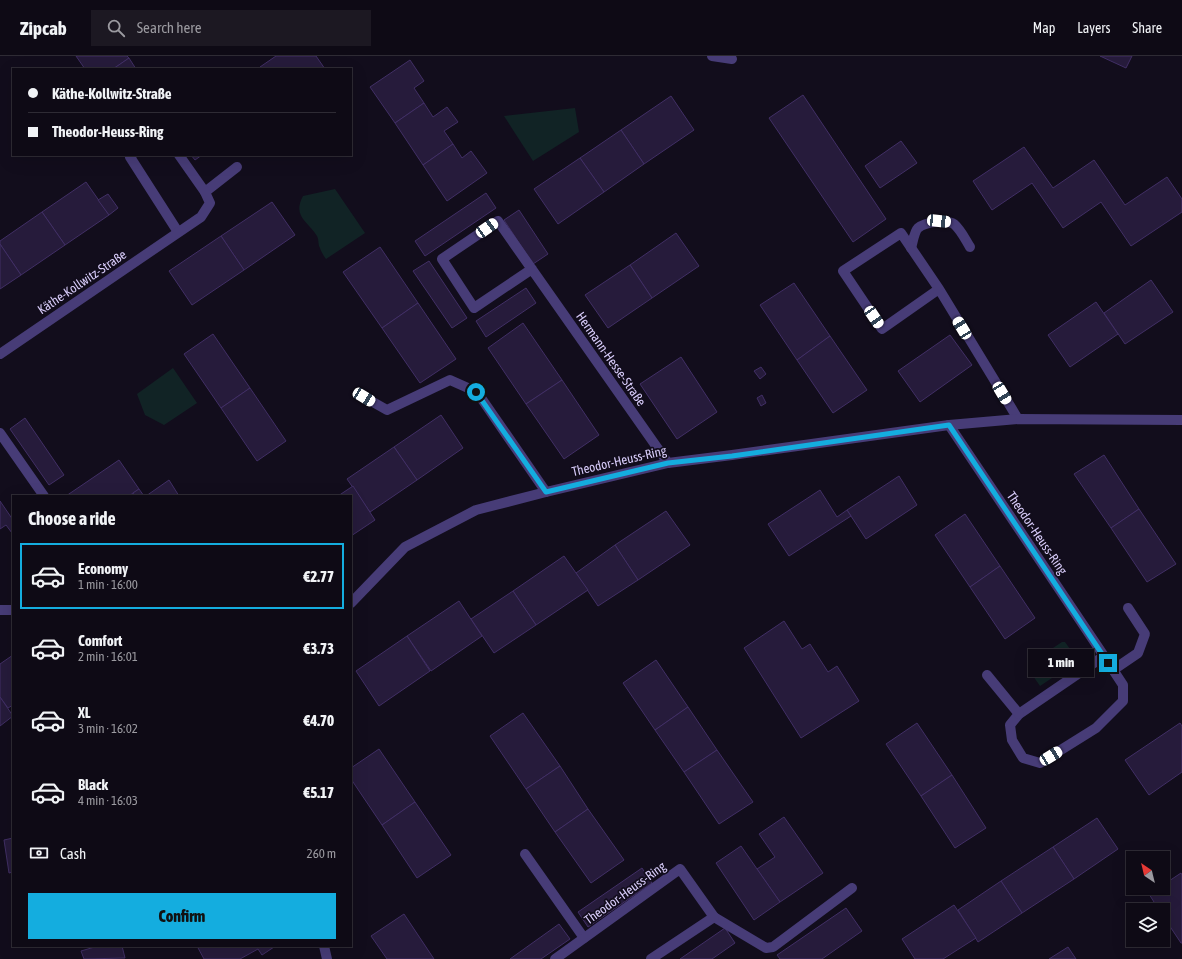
<!DOCTYPE html>
<html lang="en">
<head>
<meta charset="utf-8">
<style>
  :root { --surface:#0e0a15; --page:#1c1822; --text:#f1f3f6; --muted:#9b9aa0; --line:#2e2b34; --accent:#14addf }
  body { margin:0; font-family:"Asap Condensed",sans-serif; background:var(--page); color:var(--text); height:100vh; display:flex; flex-direction:column; font-size:15px; white-space:nowrap }
  * { box-sizing:border-box; margin:0 }
  p { font-size:13px; color:var(--muted) }
  .icon { flex:none; width:22px; height:22px; fill:none; stroke:currentColor; stroke-width:2; stroke-linecap:round; stroke-linejoin:round }
  .map { position:relative; flex:1; overflow:hidden }
  .panel { position:absolute; left:12px; top:439px; width:340px; height:452px; display:flex; flex-direction:column; background:var(--surface); border-radius:0px; box-shadow:0 4px 16px #0002,0 0 0 1px var(--line) }
  .panel>* { flex:none }
  .banner { position:absolute; left:12px; top:12px; width:340px; height:88px; border-radius:0px; box-shadow:0 4px 16px #0002,0 0 0 1px var(--line); display:grid; align-content:center; height:88px; padding:0 16px; background:var(--surface) }
  .needle { width:26px; rotate:325deg }
  .tools { position:absolute; left:1126px; top:795px; display:grid; gap:8px }
  .tools a { display:grid; place-items:center; width:44px; height:44px; border-radius:0px; background:var(--surface); box-shadow:0 4px 16px #0002,0 0 0 1px var(--line); font-size:20px }
  .end { position:absolute; width:18px; height:18px; margin:-9px; border:5px solid #14addf; background:#111; box-shadow:0 0 0 2px #111 }
  .from { border-radius:50% }
  .bubble { position:absolute; height:28px; border-radius:0px; background:var(--surface); box-shadow:0 4px 16px #0002,0 0 0 1px var(--line); font-size:13px; font-weight:800; line-height:28px; text-align:center }
  .car { position:absolute; width:12px; height:24px; margin:-12px -6px; border-radius:5px; box-shadow:0 0 3px 1px #0007; background:linear-gradient(#fff 24%,#345 0 40%,#fff 0 76%,#345 0 86%,#fff 0) }
  .banner b { display:flex; align-items:center; gap:14px; height:38px; font-size:15px }
  .banner b+b { border-top:1px solid var(--line) }
  .banner i { width:10px; height:10px; background:var(--text) }
  ul { padding:0; list-style:none }
  li { display:flex; align-items:center; gap:12px; height:66px; margin:0 8px 6px; padding:0 8px; border:2px solid transparent; border-radius:0px }
  li div { flex:1 }
  li b { display:block; font-size:15px }
  li em { font-style:normal; font-weight:800 }
  li.active { border-color:var(--accent) }
  li>.icon { width:36px; height:36px; stroke-width:1.5 }
  h2 { padding:0 16px; font-size:18px; line-height:48px }
  .pay { display:flex; align-items:center; gap:10px; height:44px; padding:0 16px; font-size:15px }
  .pay p { margin-inline-start:auto }
  .primary-button { display:flex; gap:8px; margin-top:auto; padding:8px 16px }
  .primary-button a { flex:1; height:46px; border-radius:0px; background:var(--accent); color:#111; font-size:16px; font-weight:800; line-height:46px; text-align:center }
  header { display:flex; align-items:center; gap:24px; box-sizing:border-box; height:56px; padding:0 20px; background:var(--surface); border-bottom:1px solid var(--line) }
  header strong { font-size:19px }
  nav { display:flex; gap:22px; margin-inline-start:auto; font-size:14px }
  .search { width:280px; height:36px; background:var(--page); display:flex; align-items:center; gap:10px; box-sizing:border-box; padding:0 14px; border-radius:0px; color:var(--muted); font-size:15px }
  .map>svg:first-child { display:block }
  .green { fill:#112325 }
  .building { fill:#261b3b; stroke:#412f65 }
  .lines { fill:none; stroke-linecap:round; stroke-linejoin:round }
  .service { stroke:#473c77; stroke-width:10 }
  .minor { stroke:#473c77; stroke-width:10 }
  .route { stroke:#14addf; stroke-width:5 }
  .labels { text-anchor:middle; dominant-baseline:central; stroke-width:3.5; stroke-linejoin:round; paint-order:stroke }
  .street-label { font-size:13px; fill:#d8ccfa; stroke:#120d1c }
</style>
</head>
<body>
<header>
<strong>Zipcab</strong>
<div class="search"><svg class="icon" aria-label="search" viewBox="0 0 24 24"><circle cx="10" cy="10" r="6"/><path d="M15 15l6 6"/></svg>Search here</div>
<nav><a>Map</a><a>Layers</a><a>Share</a></nav>
</header>
<div class="map">
<svg width="1182" height="903" viewBox="0 0 1182 903">
  <rect width="100%" height="100%" fill="#120d1c"/>
  <g class="green">
    <path d="M 575,52 L 579,76 L 533,105 L 504,60 Z"/>
    <path d="M 335,133 L 365,177 L 326,203 C 324,200 321,196 320,192 C 318,189 319,184 317,180 C 308,165 292,161 303,140 Z"/>
    <path d="M 173,312 L 197,347 L 164,369 L 145,359 L 137,338 Z"/>
    <path d="M 1062,586 L 1065,586 L 1075,600 L 1076,606 L 1040,630 L 1031,617 L 1032,606 Z"/>
  </g>
  <g class="building">
    <path d="M 76,0 L 127,0 L 129,2 L 113,13 L 85,13 Z"/>
    <path d="M 276,0 L 316,0 L 325,13 L 261,13 L 260,11 Z"/>
    <path d="M 1100,0 L 1132,0 L 1126,12 Z"/>
    <path d="M 129,2 L 136,13 L 113,13 Z"/>
    <path d="M 410,4 L 424,25 L 414,32 L 424,47 L 395,67 L 370,31 Z"/>
    <path d="M 803,39 L 886,163 L 853,186 L 769,62 Z"/>
    <path d="M 671,40 L 694,74 L 644,108 L 621,74 Z"/>
    <path d="M 424,47 L 433,61 L 447,51 L 458,66 L 444,75 L 453,88 L 423,109 L 395,67 Z"/>
    <path d="M 621,74 L 644,108 L 604,136 L 580,102 Z"/>
    <path d="M 901,85 L 917,107 L 880,132 L 865,110 Z"/>
    <path d="M 453,88 L 462,102 L 471,95 L 487,117 L 447,145 L 423,109 Z"/>
    <path d="M 1024,91 L 1053,132 L 1094,104 L 1125,149 L 1167,121 L 1182,143 L 1182,156 L 1131,190 L 1101,146 L 1063,172 L 1032,127 L 992,154 L 973,125 Z"/>
    <path d="M 191,99 L 202,99 L 195,104 Z"/>
    <path d="M 580,102 L 604,136 L 558,168 L 534,133 Z"/>
    <path d="M 86,126 L 109,159 L 65,189 L 42,156 Z"/>
    <path d="M 486,137 L 496,152 L 425,200 L 415,185 Z"/>
    <path d="M 108,138 L 118,152 L 109,159 L 98,144 Z"/>
    <path d="M 272,146 L 295,179 L 244,214 L 221,180 Z"/>
    <path d="M 519,154 L 548,198 L 533,208 L 504,164 Z"/>
    <path d="M 42,156 L 65,189 L 21,219 L 0,188 L 0,185 Z"/>
    <path d="M 676,177 L 699,210 L 652,242 L 630,209 Z"/>
    <path d="M 221,180 L 244,214 L 192,249 L 169,215 Z"/>
    <path d="M 0,188 L 21,219 L 0,233 Z"/>
    <path d="M 380,191 L 418,247 L 382,272 L 343,216 Z"/>
    <path d="M 429,205 L 467,262 L 452,272 L 413,215 Z"/>
    <path d="M 630,209 L 652,242 L 608,272 L 585,239 Z"/>
    <path d="M 1151,224 L 1173,256 L 1125,288 L 1104,257 Z"/>
    <path d="M 794,227 L 830,280 L 797,304 L 760,249 Z"/>
    <path d="M 526,232 L 536,247 L 486,281 L 476,265 Z"/>
    <path d="M 1096,246 L 1118,278 L 1070,311 L 1048,279 Z"/>
    <path d="M 418,247 L 456,303 L 420,327 L 382,272 Z"/>
    <path d="M 523,267 L 562,324 L 526,348 L 488,292 Z"/>
    <path d="M 213,278 L 250,332 L 221,352 L 184,298 Z"/>
    <path d="M 950,279 L 972,309 L 920,346 L 898,315 Z"/>
    <path d="M 830,280 L 867,334 L 833,357 L 797,304 Z"/>
    <path d="M 681,301 L 717,356 L 677,383 L 640,328 Z"/>
    <path d="M 761,311 L 766,318 L 760,323 L 754,315 Z"/>
    <path d="M 562,324 L 599,379 L 564,403 L 526,348 Z"/>
    <path d="M 250,332 L 286,385 L 257,405 L 221,352 Z"/>
    <path d="M 762,339 L 766,347 L 761,350 L 757,342 Z"/>
    <path d="M 441,359 L 463,392 L 417,424 L 394,391 Z"/>
    <path d="M 25,362 L 64,419 L 49,429 L 10,373 Z"/>
    <path d="M 394,391 L 417,424 L 370,456 L 347,423 Z"/>
    <path d="M 1104,399 L 1139,453 L 1111,472 L 1074,418 Z"/>
    <path d="M 119,404 L 139,433 L 133,437 L 129,440 L 66,440 Z"/>
    <path d="M 899,420 L 917,449 L 866,483 L 847,454 Z"/>
    <path d="M 169,424 L 179,440 L 146,440 Z"/>
    <path d="M 353,430 L 375,464 L 351,480 L 351,440 L 338,440 Z"/>
    <path d="M 139,433 L 144,440 L 135,440 L 133,437 Z"/>
    <path d="M 820,434 L 837,461 L 847,454 L 851,460 L 789,500 L 768,468 Z"/>
    <path d="M 0,445 L 13,464 L 12,477 L 6,469 L 0,473 Z"/>
    <path d="M 1139,453 L 1176,508 L 1147,526 L 1111,472 Z"/>
    <path d="M 666,455 L 690,489 L 638,524 L 615,489 Z"/>
    <path d="M 965,458 L 1000,510 L 970,531 L 935,479 Z"/>
    <path d="M 615,489 L 638,524 L 598,550 L 576,517 Z"/>
    <path d="M 564,500 L 588,534 L 536,569 L 513,535 Z"/>
    <path d="M 1000,510 L 1035,562 L 1005,583 L 970,531 Z"/>
    <path d="M 513,535 L 536,569 L 494,597 L 471,563 Z"/>
    <path d="M 459,545 L 482,580 L 431,615 L 407,580 Z"/>
    <path d="M 784,565 L 802,593 L 810,588 L 828,616 L 837,610 L 859,645 L 801,682 L 744,592 Z"/>
    <path d="M 407,580 L 430,615 L 379,650 L 356,615 Z"/>
    <path d="M 13,599 L 13,649 L 8,652 L 0,641 L 0,608 Z"/>
    <path d="M 656,604 L 688,651 L 655,674 L 623,627 Z"/>
    <path d="M 0,641 L 13,660 L 0,670 Z"/>
    <path d="M 688,651 L 717,694 L 684,716 L 655,674 Z"/>
    <path d="M 523,657 L 560,710 L 526,733 L 490,680 Z"/>
    <path d="M 917,667 L 952,719 L 921,740 L 886,688 Z"/>
    <path d="M 1180,667 L 1182,670 L 1182,716 L 1149,739 L 1125,704 Z"/>
    <path d="M 379,693 L 415,746 L 382,769 L 351,723 L 351,712 Z"/>
    <path d="M 717,694 L 753,746 L 719,768 L 684,716 Z"/>
    <path d="M 560,710 L 588,753 L 555,776 L 526,733 Z"/>
    <path d="M 952,719 L 986,772 L 955,792 L 921,740 Z"/>
    <path d="M 415,746 L 451,799 L 417,822 L 382,769 Z"/>
    <path d="M 588,753 L 624,804 L 591,827 L 555,776 Z"/>
    <path d="M 784,761 L 823,817 L 780,846 L 757,813 L 775,801 L 759,778 Z"/>
    <path d="M 1097,762 L 1118,793 L 1074,823 L 1053,791 Z"/>
    <path d="M 13,782 L 13,816 L 9,817 L 4,784 Z"/>
    <path d="M 741,790 L 780,846 L 754,864 L 716,807 Z"/>
    <path d="M 1053,791 L 1074,823 L 1022,857 L 1001,825 Z"/>
    <path d="M 642,812 L 652,827 L 588,871 L 578,856 Z"/>
    <path d="M 1181,817 L 1182,819 L 1182,887 L 1181,887 L 1163,860 L 1163,854 L 1159,854 L 1149,838 L 1158,832 L 1163,832 L 1163,829 Z"/>
    <path d="M 1001,825 L 1022,857 L 978,886 L 958,854 Z"/>
    <path d="M 954,849 L 976,882 L 943,903 L 915,903 L 902,883 Z"/>
    <path d="M 846,852 L 862,875 L 822,903 L 780,903 L 777,899 Z"/>
    <path d="M 404,858 L 434,903 L 387,903 L 371,880 Z"/>
    <path d="M 559,868 L 570,883 L 541,903 L 510,903 Z"/>
    <path d="M 725,872 L 735,887 L 712,903 L 680,903 Z"/>
    <path d="M 98,890 L 122,890 L 125,902 L 84,903 L 81,895 Z"/>
    <path d="M 197,890 L 273,890 L 274,891 L 262,899 L 258,893 L 240,903 L 204,903 Z"/>
    <path d="M 1068,891 L 1076,903 L 1049,903 Z"/>
  </g>
  <g class="lines">
    <g class="service">
      <path d="M 712,0 L 732,3"/>
      <path d="M 132,99 L 130,101 L 178,176"/>
      <path d="M 205,136 L 237,111"/>
      <path d="M 911,192 C 913,186 914,176 918,172 C 925,166 947,163 954,168 C 961,174 965,183 970,191"/>
      <path d="M 532,213 L 474,252 L 442,203 L 498,165 L 668,407"/>
      <path d="M 939,233 L 882,273 L 843,215 L 901,177 L 939,233 L 1018,363"/>
      <path d="M 0,298 L 201,161 L 210,147 L 205,136 L 179,99"/>
      <path d="M 364,341 L 387,354 L 450,324 L 477,336 L 546,436"/>
      <path d="M 949,369 L 1104,600 L 1019,658 L 1010,669 L 1012,684 L 1023,702 L 1040,707 L 1096,672 L 1123,645 L 1123,629 L 1104,600"/>
      <path d="M 0,377 L 44,440"/>
      <path d="M 1113,614 L 1138,597 L 1145,578 L 1128,552"/>
      <path d="M 987,619 L 1019,658"/>
      <path d="M 525,798 L 584,882"/>
      <path d="M 714,861 L 766,892 L 773,891 L 852,832"/>
      <path d="M 555,903 L 680,813 L 714,861 L 651,903"/>
    </g>
    <g class="minor">
      <path d="M 351,547 L 405,491 L 476,454 L 546,436 L 668,407 L 732,399 L 949,369 L 1018,363 L 1182,364"/>
      <path d="M 0,554 L 13,554"/>
      <path d="M 324,890 L 327,903"/>
    </g>
  </g>
  <g class="lines">
    <path class="route" d="M 476,336 L 546,436 L 668,407 L 732,400 L 949,369 L 1108,607"/>
  </g>
  <g class="labels">
    <g class="street-label">
      <text transform="translate(82 226) rotate(-34)">Käthe-Kollwitz-Straße</text>
      <text transform="translate(611 303) rotate(55)">Hermann-Hesse-Straße</text>
      <text transform="translate(619 405) rotate(-13)">Theodor-Heuss-Ring</text>
      <text transform="translate(1037 477) rotate(56)">Theodor-Heuss-Ring</text>
      <text transform="translate(625 837) rotate(-36)">Theodor-Heuss-Ring</text>
    </g>
  </g>
</svg>
<div class="tools">
<a><svg class="needle" viewBox="-14 -14 28 28"><path d="M0-13l5 13h-10z" fill="#e53935"/><path d="M0 13l5-13h-10z" fill="#9b9aa0"/></svg></a>
<a><svg class="icon" aria-label="layers" viewBox="0 0 24 24"><path d="M12 4l9 5-9 5-9-5zM3 14l9 5 9-5"/></svg></a>
</div>
<i class="end from" style="left:476px;top:336px"></i>
<i class="end" style="left:1108px;top:607px"></i>
<div class="bubble" style="left:1028px;top:593px;width:66px">1 min</div>
<i class="car" style="left:939px;top:165px;rotate:96deg"></i>
<i class="car" style="left:487px;top:172px;rotate:55deg"></i>
<i class="car" style="left:874px;top:261px;rotate:146deg"></i>
<i class="car" style="left:962px;top:272px;rotate:329deg"></i>
<i class="car" style="left:1002px;top:337px;rotate:149deg"></i>
<i class="car" style="left:364px;top:341px;rotate:121deg"></i>
<i class="car" style="left:1051px;top:700px;rotate:58deg"></i>
<div class="banner">
<b><i class="from"></i>Käthe-Kollwitz-Straße</b>
<b><i></i>Theodor-Heuss-Ring</b>
</div>
<section class="panel">
<h2>Choose a ride</h2>
<ul>
<li class="active"><svg class="icon" aria-label="car" viewBox="0 0 24 24"><path d="M5 17H2v-5l4-1 3-4h7l3 4 3 1v5h-3M9 17h6M6 11h13"/><circle cx="7" cy="17" r="2"/><circle cx="17" cy="17" r="2"/></svg><div><b>Economy</b><p>1 min · 16:00</p></div><em>€2.77</em></li>
<li><svg class="icon" aria-label="car" viewBox="0 0 24 24"><path d="M5 17H2v-5l4-1 3-4h7l3 4 3 1v5h-3M9 17h6M6 11h13"/><circle cx="7" cy="17" r="2"/><circle cx="17" cy="17" r="2"/></svg><div><b>Comfort</b><p>2 min · 16:01</p></div><em>€3.73</em></li>
<li><svg class="icon" aria-label="car" viewBox="0 0 24 24"><path d="M5 17H2v-5l4-1 3-4h7l3 4 3 1v5h-3M9 17h6M6 11h13"/><circle cx="7" cy="17" r="2"/><circle cx="17" cy="17" r="2"/></svg><div><b>XL</b><p>3 min · 16:02</p></div><em>€4.70</em></li>
<li><svg class="icon" aria-label="car" viewBox="0 0 24 24"><path d="M5 17H2v-5l4-1 3-4h7l3 4 3 1v5h-3M9 17h6M6 11h13"/><circle cx="7" cy="17" r="2"/><circle cx="17" cy="17" r="2"/></svg><div><b>Black</b><p>4 min · 16:03</p></div><em>€5.17</em></li>
</ul>
<div class="pay"><svg class="icon" aria-label="cash" viewBox="0 0 24 24"><path d="M3 7h18v10H3z"/><circle cx="12" cy="12" r="2"/></svg>Cash<p>260 m</p></div>
<div class="primary-button"><a>Confirm</a></div>
</section>
</div>
</body>
</html>
